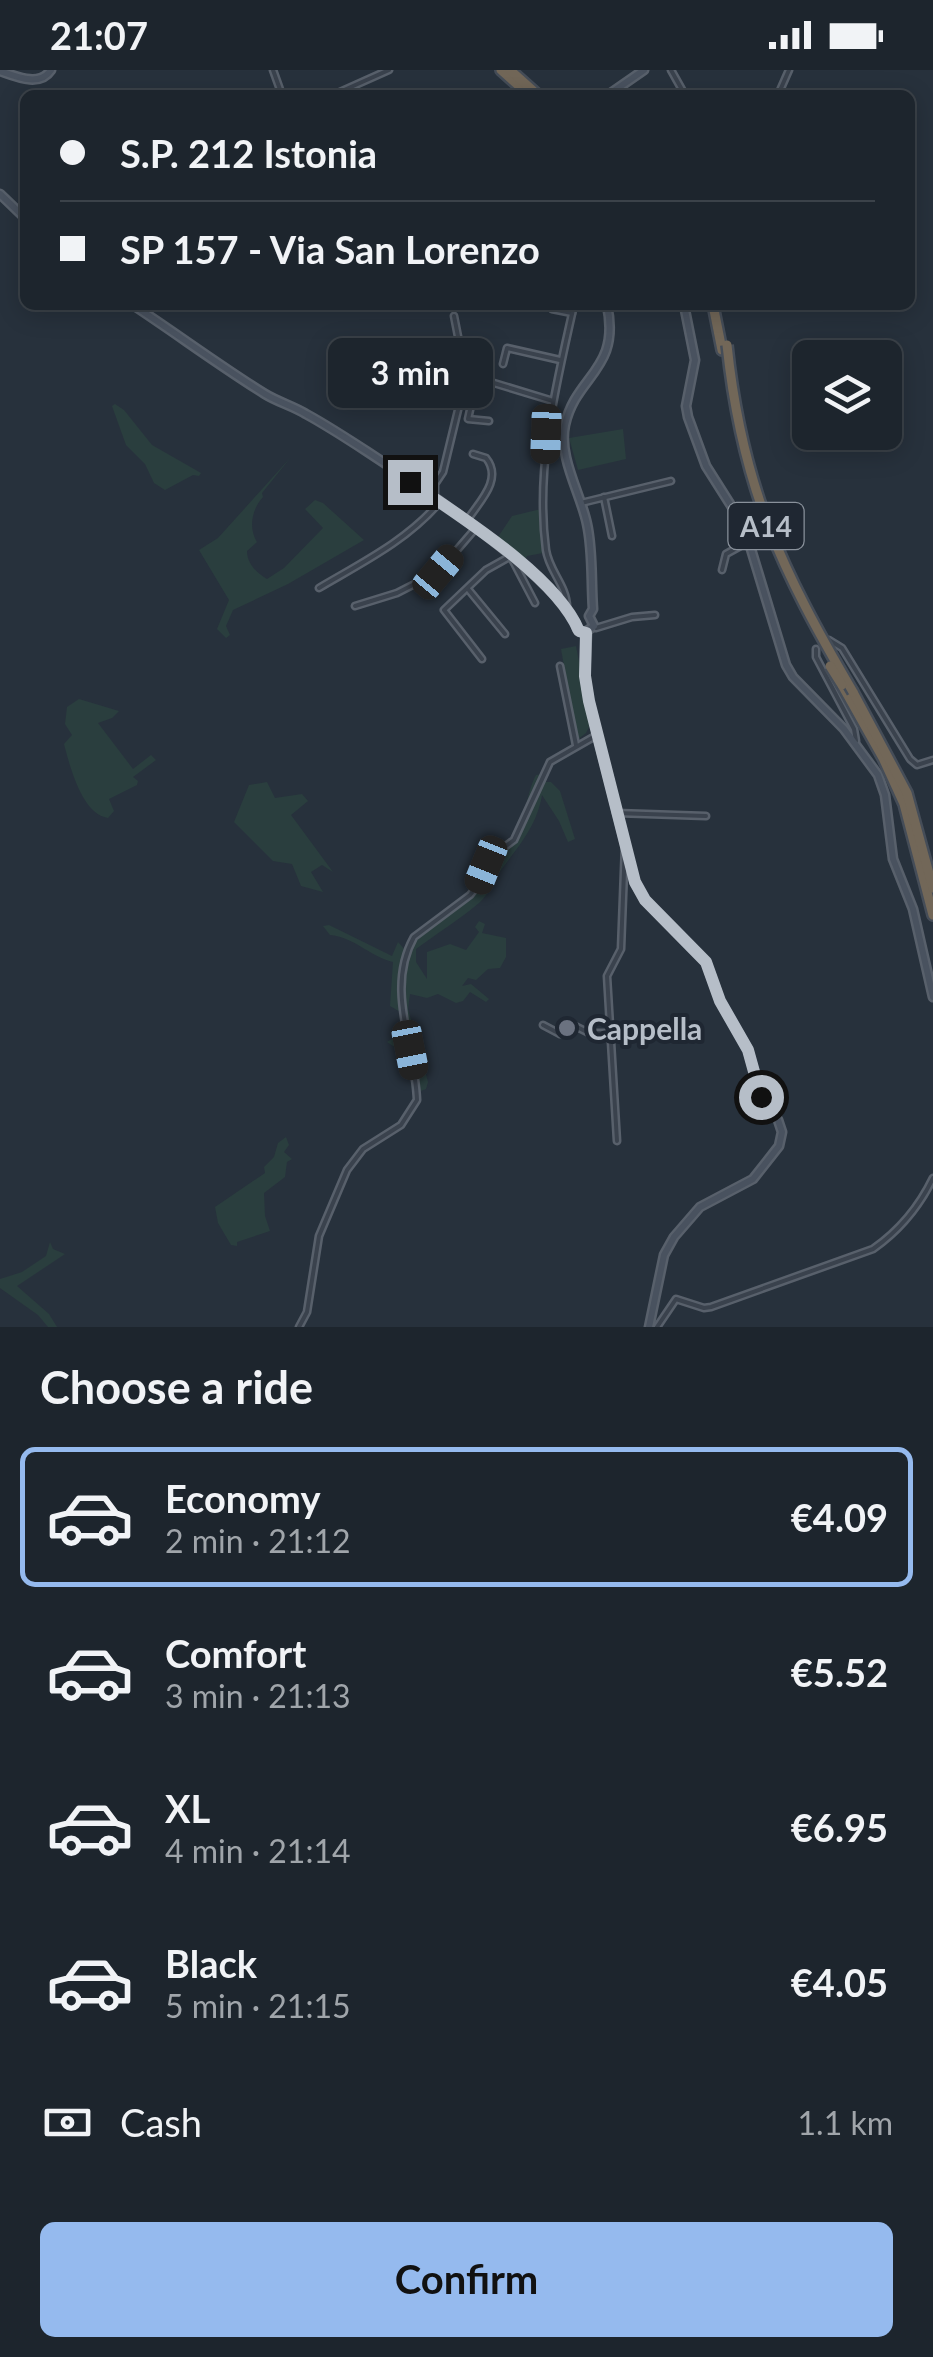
<!DOCTYPE html>
<html lang="en">
<head>
<meta charset="utf-8">
<style>
  :root { --surface:#1d252d; --page:#252d35; --text:#f1f3f6; --muted:#a0a5aa; --line:#3b4249; --accent:#95baee }
  body { margin:0; font-family:Lato,sans-serif; background:var(--page); color:var(--text); height:100vh; display:flex; flex-direction:column; font-size:38px; white-space:nowrap }
  * { box-sizing:border-box; margin:0 }
  p { font-size:32px; color:var(--muted) }
  .icon { flex:none; width:55px; height:55px; fill:none; stroke:currentColor; stroke-width:2; stroke-linecap:round; stroke-linejoin:round }
  .map { position:relative; height:1257px; overflow:hidden }
  .details { display:flex; flex-direction:column; background:var(--surface); flex:1 }
  .details>* { flex:none }
  .top-card { position:absolute; left:20px; top:20px; width:895px; height:220px; border-radius:15px; box-shadow:0 5px 25px #0003,0 0 0 2px var(--line); display:grid; align-content:center; height:220px; padding:0 40px; background:var(--surface) }
  .tools { position:absolute; left:792px; top:270px; display:grid; gap:20px }
  .tools a { display:grid; place-items:center; width:110px; height:110px; border-radius:15px; background:var(--surface); box-shadow:0 5px 25px #0003,0 0 0 2px var(--line); font-size:50px }
  .end { position:absolute; width:45px; height:45px; margin:-22px; border:12px solid #b6bec8; background:#111; box-shadow:0 0 0 5px #111 }
  .from { border-radius:50% }
  .bubble { position:absolute; height:70px; border-radius:15px; background:var(--surface); box-shadow:0 5px 25px #0003,0 0 0 2px var(--line); font-size:32px; font-weight:700; line-height:70px; text-align:center }
  .car { position:absolute; width:30px; height:60px; margin:-30px -15px; border-radius:12px; box-shadow:0 0 8px 2px #0007; background:linear-gradient(#222 24%,#8ab4d8 0 40%,#222 0 76%,#8ab4d8 0 86%,#222 0) }
  .top-card b { display:flex; align-items:center; gap:35px; height:95px; font-size:38px }
  .top-card b+b { border-top:2px solid var(--line) }
  .top-card i { width:25px; height:25px; background:var(--text) }
  ul { padding:0; list-style:none }
  li { display:flex; align-items:center; gap:30px; height:140px; margin:0 20px 15px; padding:0 20px; border:5px solid transparent; border-radius:15px }
  li div { flex:1 }
  li b { display:block; font-size:38px }
  li em { font-style:normal; font-weight:700 }
  li.selected { border-color:var(--accent) }
  li>.icon { width:90px; height:90px; stroke-width:1.5 }
  h2 { padding:0 40px; font-size:45px; line-height:120px }
  .pay { display:flex; align-items:center; gap:25px; height:110px; padding:0 40px; font-size:38px }
  .pay p { margin-inline-start:auto }
  .cta { display:flex; gap:20px; margin-top:auto; padding:20px 40px }
  .cta a { flex:1; height:115px; border-radius:15px; background:var(--accent); color:#111; font-size:40px; font-weight:700; line-height:115px; text-align:center }
  .status { display:flex; justify-content:space-between; align-items:center; height:70px; padding:0 50px; background:var(--surface); direction:ltr }
  .status svg { height:28px; fill:currentColor }
  .map>svg:first-child { display:block }
  .green { fill:#2a3e3e }
  .lines { fill:none; stroke-linecap:round; stroke-linejoin:round }
  .street-casing { stroke:#58606b; stroke-width:9 }
  .secondary-casing { stroke:#58606b; stroke-width:11 }
  .highway-casing { stroke:#454d58; stroke-width:14 }
  .street { stroke:#3a424d; stroke-width:4 }
  .secondary { stroke:#49525f; stroke-width:6 }
  .highway { stroke:#726758; stroke-width:9 }
  .highway-bridge-casing { stroke:#454d58; stroke-width:14; stroke-linecap:butt }
  .highway-bridge { stroke:#726758; stroke-width:9 }
  .route { stroke:#b6bec8; stroke-width:12 }
  .worship-dot { fill:#6b7280; stroke:#1f2732; stroke-width:4 }
  .labels { text-anchor:middle; dominant-baseline:central; stroke-width:8; stroke-linejoin:round; paint-order:stroke }
  .shield { fill:#1f2732; stroke:#89919b; stroke-width:2.5 }
  .shield-label { font-size:28px; font-weight:bold; fill:#b6bec8 }
  .poi-label { font-size:30px; font-weight:bold; fill:#b6bec8; stroke:#1f2732; text-anchor:start }
</style>
</head>
<body>
<div class="status"><b>21:07</b><svg viewBox="0 0 49 12"><path d="M0 12V9h3v3zM5 12V6h3v6zM10 12V3h3v9zM15 12V0h3v12zM26 1h20v11H26zM47 4h2v5h-2z"/></svg></div>
<div class="map">
<svg width="933" height="1257" viewBox="0 0 933 1257">
  <rect width="100%" height="100%" fill="#27313c"/>
  <g class="green">
    <path d="M 115,334 L 124,340 L 152,375 L 201,403 L 199,406 L 193,405 L 165,420 L 154,413 L 145,394 L 126,375 L 112,336 Z"/>
    <path d="M 623,359 L 626,389 L 578,400 L 569,368 Z"/>
    <path d="M 291,387 L 262,423 L 263,427 C 252,439 248,458 257,472 L 247,481 C 247,494 257,503 267,509 L 284,498 L 323,458 L 305,439 L 315,430 L 323,433 L 364,470 L 288,514 L 233,540 L 226,556 L 230,565 L 226,568 L 217,559 L 229,530 L 199,480 L 218,468 Z"/>
    <path d="M 541,439 L 543,483 L 527,486 L 524,492 L 496,470 L 512,446 Z"/>
    <path d="M 576,576 L 591,653 L 586,663 L 577,670 L 561,579 Z"/>
    <path d="M 79,629 L 119,641 L 112,648 L 98,653 L 133,699 L 151,685 L 156,690 L 133,707 L 138,711 L 137,715 L 109,729 L 114,741 L 108,748 C 82,744 70,697 64,674 L 72,665 L 65,654 L 67,637 Z"/>
    <path d="M 542,704 L 546,712 L 551,712 L 560,721 L 575,769 L 568,772 L 559,751 L 542,725 C 537,756 518,777 501,800 C 493,811 490,823 479,833 C 459,850 436,864 416,879 L 416,892 L 427,909 L 427,882 L 450,874 L 466,880 L 479,862 L 475,857 L 479,851 L 485,854 L 482,863 L 506,868 L 506,887 L 500,898 L 488,899 L 476,910 L 468,908 L 462,916 L 471,914 L 489,929 L 486,932 L 470,922 L 463,931 L 456,933 L 438,924 L 427,928 L 410,924 L 408,939 L 428,1012 L 426,1019 L 418,1022 L 411,988 L 387,972 C 391,969 397,968 400,964 C 408,957 399,900 409,881 C 423,854 455,848 472,824 C 480,814 483,800 490,790 C 496,781 508,778 514,770 C 524,757 526,723 536,705 Z"/>
    <path d="M 267,712 L 275,728 L 302,724 L 308,731 L 291,745 L 333,802 L 322,795 L 311,802 L 323,822 L 301,816 L 292,794 L 273,791 L 234,752 L 249,715 Z"/>
    <path d="M 329,855 L 392,886 L 398,872 L 406,881 L 399,911 L 402,943 L 390,936 L 393,892 C 369,886 354,867 330,865 L 323,856 Z"/>
    <path d="M 286,1067 L 289,1075 L 284,1082 L 292,1089 L 287,1092 L 285,1107 L 264,1123 L 265,1146 L 270,1161 L 237,1172 L 237,1176 L 231,1175 L 218,1153 L 215,1137 L 265,1103 L 264,1097 L 274,1087 L 278,1073 Z"/>
    <path d="M 50,1172 L 53,1179 L 65,1184 L 17,1216 L 49,1244 L 57,1257 L 48,1257 L 38,1245 L 0,1218 L 0,1209 L 22,1202 L 46,1186 Z"/>
  </g>
  <g class="lines">
    <g class="street-casing">
      <g id="street">
        <path d="M 273,0 L 282,25"/>
        <path d="M 671,0 L 685,25"/>
        <path d="M 333,25 L 389,0"/>
        <path d="M 778,25 L 789,0"/>
        <path d="M 552,239 L 572,243"/>
        <path d="M 503,294 L 507,278 L 560,290"/>
        <path d="M 489,351 L 468,349 L 472,331 L 479,334 L 484,310 L 553,331"/>
        <path d="M 435,425 L 435,414 L 443,402 L 466,307 L 454,246"/>
        <path d="M 604,427 L 612,466"/>
        <path d="M 581,433 L 671,411"/>
        <path d="M 468,449 C 480,431 503,409 486,388 L 473,384"/>
        <path d="M 512,489 L 535,533"/>
        <path d="M 722,500 L 726,484 L 746,473"/>
        <path d="M 319,518 C 363,492 406,471 439,433"/>
        <path d="M 468,519 L 505,564"/>
        <path d="M 355,536 L 397,523 L 438,502 L 475,459"/>
        <path d="M 567,537 C 567,516 549,501 546,480 C 535,397 556,316 574,235"/>
        <path d="M 596,558 L 632,547 L 655,545"/>
        <path d="M 829,570 L 842,578 L 910,689 L 917,695 L 933,690"/>
        <path d="M 816,579 L 816,587 L 854,659 L 856,671"/>
        <path d="M 482,589 L 444,540 L 486,500 L 511,486"/>
        <path d="M 560,596 L 576,675"/>
        <path d="M 616,743 L 706,746"/>
        <path d="M 543,955 L 560,964 L 578,958"/>
        <path d="M 575,956 L 589,963 L 611,963"/>
        <path d="M 617,1071 L 607,906 L 621,879 L 625,775"/>
        <path d="M 299,1257 L 307,1242 L 319,1166 L 347,1100 L 363,1079 L 401,1055 L 417,1030 C 415,975 385,919 414,867 L 470,825 L 478,815 L 491,787 L 514,770 L 550,692 L 597,665"/>
        <path d="M 657,1257 L 676,1229 L 704,1238 L 711,1237 L 873,1179 C 900,1160 919,1137 933,1108"/>
      </g>
    </g>
    <g class="secondary-casing">
      <g id="secondary">
        <path d="M 0,1 C 17,7 40,17 51,0"/>
        <path d="M 608,25 L 644,0"/>
        <path d="M 0,124 L 25,148"/>
        <path d="M 133,235 C 177,264 220,296 265,324 C 278,332 293,336 306,344 C 354,370 572,513 577,559 L 584,563 L 594,556 L 589,546 L 593,539 C 591,512 593,481 587,454 C 581,424 558,387 565,355 C 576,305 621,300 607,235"/>
        <path d="M 684,235 L 695,290 L 686,336 L 688,347 L 706,396 L 744,456 L 786,595 L 793,607 L 844,659 L 878,705 L 885,725 L 893,789 L 913,839 L 933,927"/>
        <path d="M 587,563 L 585,606 L 589,631 L 635,813 L 645,830 L 706,892 L 720,931 L 748,980 L 761,1027 L 778,1050 L 782,1062 L 779,1076 L 753,1109 L 700,1137 L 674,1167 L 664,1185 L 649,1257"/>
      </g>
    </g>
    <g class="highway-casing">
      <g id="highway">
        <path d="M 501,0 L 529,25"/>
        <path d="M 510,0 L 538,25"/>
        <path d="M 713,235 L 722,280"/>
        <path d="M 842,615 L 883,688 L 904,734 L 933,845"/>
        <path d="M 853,622 L 907,723 L 933,818"/>
      </g>
    </g>
    <use href="#street" class="street"/>
    <use href="#secondary" class="secondary"/>
    <use href="#highway" class="highway"/>
    <g class="highway-bridge-casing">
      <g id="highway-bridge">
        <path d="M 727,275 C 742,418 781,499 853,622"/>
        <path d="M 830,596 L 842,615"/>
      </g>
    </g>
    <use href="#highway-bridge" class="highway-bridge"/>
  </g>
  <g class="lines">
    <path class="route" d="M 410,412 C 461,447 556,506 579,561 L 586,563 L 585,606 L 589,631 L 635,812 L 645,830 L 706,892 L 720,931 L 748,980 L 761,1027"/>
  </g>
  <circle class="worship-dot" cx="567" cy="958" r="10"/>
  <g class="labels">
    <rect class="shield" x="728.5" y="433" width="75" height="46" rx="8"/>
    <g class="shield-label">
      <text x="766" y="456">A14</text>
    </g>
    <g class="poi-label">
      <text x="587" y="958">Cappella</text>
    </g>
  </g>
</svg>
<div class="tools">
<a><svg class="icon" aria-label="layers" viewBox="0 0 24 24"><path d="M12 4l9 5-9 5-9-5zM3 14l9 5 9-5"/></svg></a>
</div>
<i class="end from" style="left:761px;top:1027px"></i>
<i class="end" style="left:410px;top:412px"></i>
<div class="bubble" style="left:328px;top:268px;width:165px">3 min</div>
<i class="car" style="left:546px;top:364px;rotate:182deg"></i>
<i class="car" style="left:438px;top:502px;rotate:40deg"></i>
<i class="car" style="left:486px;top:795px;rotate:202deg"></i>
<i class="car" style="left:410px;top:980px;rotate:169deg"></i>
<div class="top-card">
<b><i class="from"></i>S.P. 212 Istonia</b>
<b><i></i>SP 157 - Via San Lorenzo</b>
</div>
</div>
<section class="details">
<h2>Choose a ride</h2>
<ul>
<li class="selected"><svg class="icon" aria-label="car" viewBox="0 0 24 24"><path d="M5 17H2v-5l4-1 3-4h7l3 4 3 1v5h-3M9 17h6M6 11h13"/><circle cx="7" cy="17" r="2"/><circle cx="17" cy="17" r="2"/></svg><div><b>Economy</b><p>2 min · 21:12</p></div><em>€4.09</em></li>
<li><svg class="icon" aria-label="car" viewBox="0 0 24 24"><path d="M5 17H2v-5l4-1 3-4h7l3 4 3 1v5h-3M9 17h6M6 11h13"/><circle cx="7" cy="17" r="2"/><circle cx="17" cy="17" r="2"/></svg><div><b>Comfort</b><p>3 min · 21:13</p></div><em>€5.52</em></li>
<li><svg class="icon" aria-label="car" viewBox="0 0 24 24"><path d="M5 17H2v-5l4-1 3-4h7l3 4 3 1v5h-3M9 17h6M6 11h13"/><circle cx="7" cy="17" r="2"/><circle cx="17" cy="17" r="2"/></svg><div><b>XL</b><p>4 min · 21:14</p></div><em>€6.95</em></li>
<li><svg class="icon" aria-label="car" viewBox="0 0 24 24"><path d="M5 17H2v-5l4-1 3-4h7l3 4 3 1v5h-3M9 17h6M6 11h13"/><circle cx="7" cy="17" r="2"/><circle cx="17" cy="17" r="2"/></svg><div><b>Black</b><p>5 min · 21:15</p></div><em>€4.05</em></li>
</ul>
<div class="pay"><svg class="icon" aria-label="cash" viewBox="0 0 24 24"><path d="M3 7h18v10H3z"/><circle cx="12" cy="12" r="2"/></svg>Cash<p>1.1 km</p></div>
<div class="cta"><a>Confirm</a></div>
</section>
</body>
</html>
